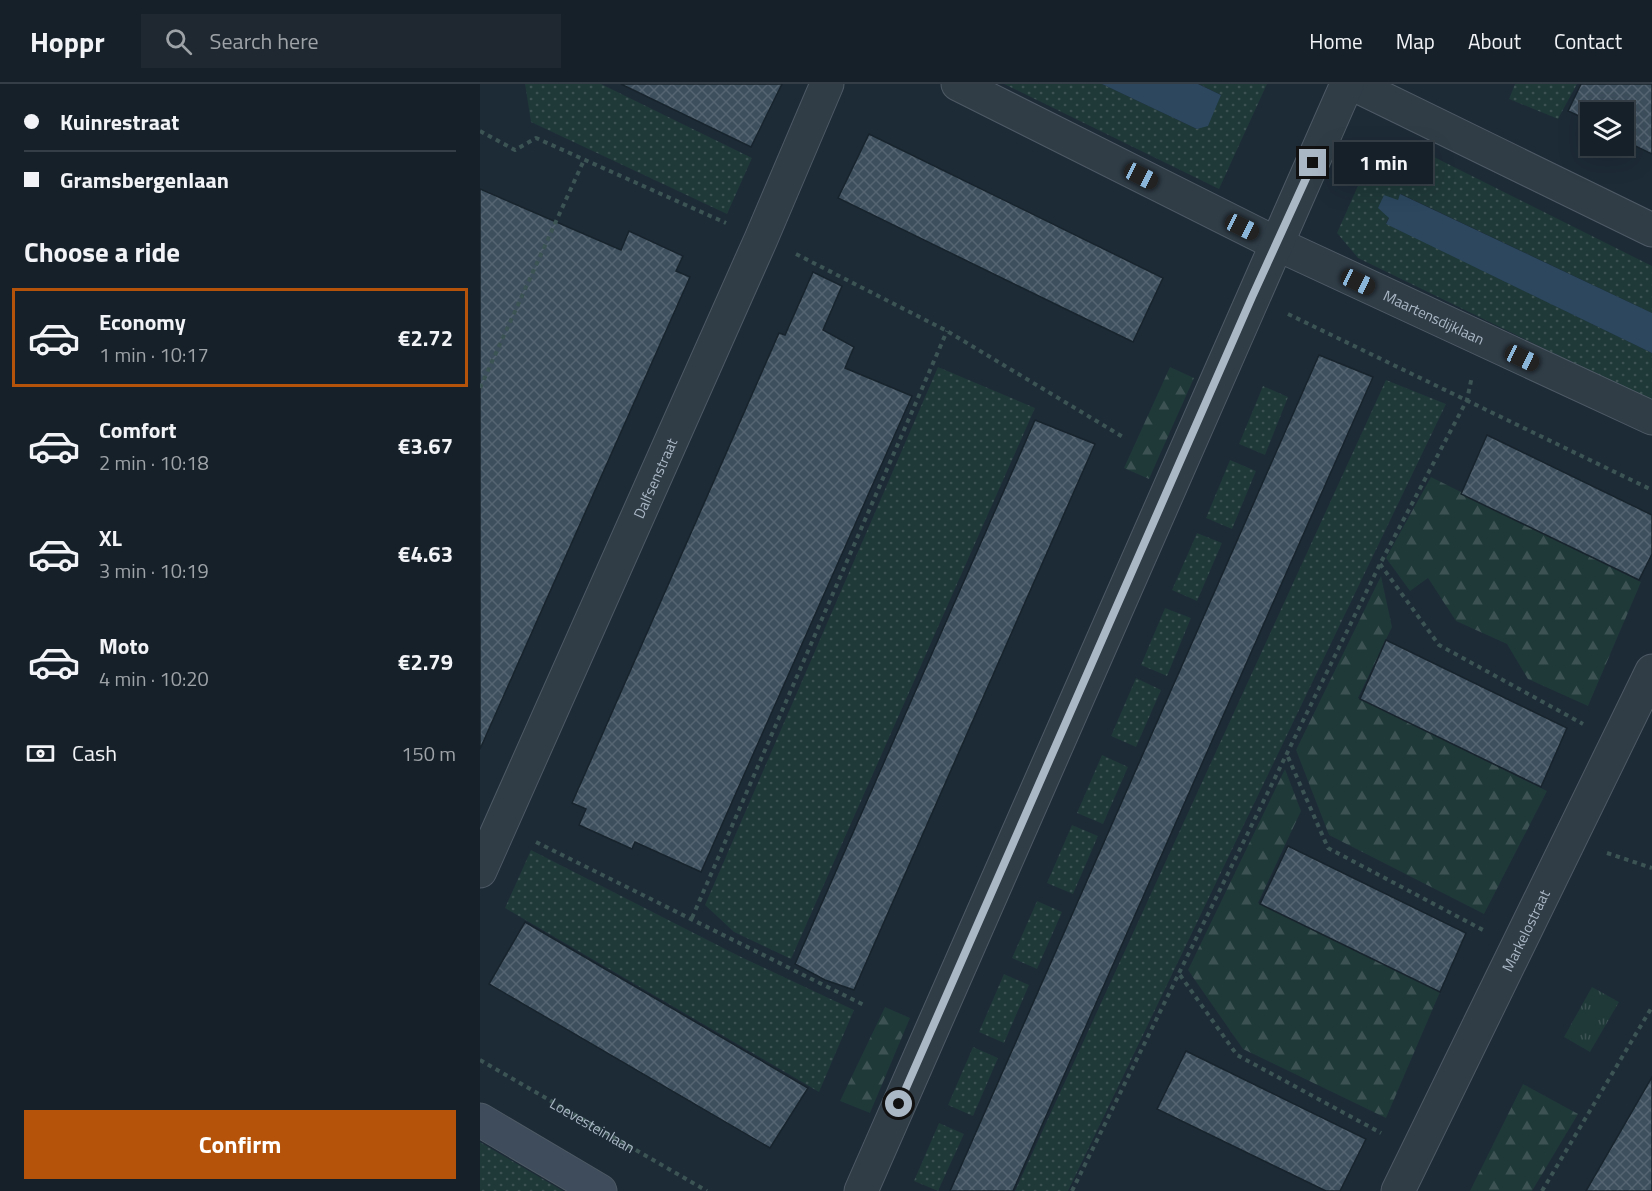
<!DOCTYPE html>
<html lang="en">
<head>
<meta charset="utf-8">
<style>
  :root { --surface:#162029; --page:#1f2831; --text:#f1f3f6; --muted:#9ea3a8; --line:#353e46; --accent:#b45309 }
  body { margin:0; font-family:"Titillium Web",sans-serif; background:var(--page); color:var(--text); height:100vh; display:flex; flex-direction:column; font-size:22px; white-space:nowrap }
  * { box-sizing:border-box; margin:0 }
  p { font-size:20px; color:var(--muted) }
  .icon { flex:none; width:33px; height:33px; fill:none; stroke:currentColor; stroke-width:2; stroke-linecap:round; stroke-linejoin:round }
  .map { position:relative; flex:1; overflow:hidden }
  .details { display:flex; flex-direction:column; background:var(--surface); width:480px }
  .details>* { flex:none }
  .top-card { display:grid; align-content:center; height:132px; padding:0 24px; background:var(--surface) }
  .buttons { position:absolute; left:1100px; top:18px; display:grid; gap:12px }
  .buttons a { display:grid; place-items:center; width:54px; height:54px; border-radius:0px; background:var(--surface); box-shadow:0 6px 24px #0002,0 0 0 2px var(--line); font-size:30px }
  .end { position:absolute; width:27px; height:27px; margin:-14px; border:8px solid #aab7c5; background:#111; box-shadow:0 0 0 3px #111 }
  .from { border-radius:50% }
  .bubble { position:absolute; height:42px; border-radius:0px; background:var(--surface); box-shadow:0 6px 24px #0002,0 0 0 2px var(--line); font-size:20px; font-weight:700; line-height:42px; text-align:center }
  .car { position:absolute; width:18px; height:36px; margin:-18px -9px; border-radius:8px; box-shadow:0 0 4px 2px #0007; background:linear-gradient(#222 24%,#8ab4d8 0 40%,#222 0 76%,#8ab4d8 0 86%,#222 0) }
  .top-card b { display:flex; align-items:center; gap:21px; height:57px; font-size:22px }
  .top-card b+b { border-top:2px solid var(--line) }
  .top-card i { width:15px; height:15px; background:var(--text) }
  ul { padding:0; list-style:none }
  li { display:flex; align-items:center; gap:18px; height:99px; margin:0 12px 9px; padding:0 12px; border:3px solid transparent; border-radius:0px }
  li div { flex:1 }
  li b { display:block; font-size:22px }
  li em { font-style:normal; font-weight:700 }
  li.selected { border-color:var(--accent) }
  li>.icon { width:54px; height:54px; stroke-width:1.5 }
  h2 { padding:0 24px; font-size:27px; line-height:72px }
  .pay { display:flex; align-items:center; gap:15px; height:66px; padding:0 24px; font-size:22px }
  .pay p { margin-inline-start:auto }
  .button { display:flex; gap:12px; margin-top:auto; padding:12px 24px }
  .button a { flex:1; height:69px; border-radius:0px; background:var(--accent); color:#fff; font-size:24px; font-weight:700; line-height:69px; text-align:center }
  header { display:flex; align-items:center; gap:36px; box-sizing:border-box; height:84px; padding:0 30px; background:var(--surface); border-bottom:2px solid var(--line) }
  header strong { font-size:28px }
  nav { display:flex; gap:33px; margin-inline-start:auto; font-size:21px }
  .search { width:420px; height:54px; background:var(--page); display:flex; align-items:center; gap:15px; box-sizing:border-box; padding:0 21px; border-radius:0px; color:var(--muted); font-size:22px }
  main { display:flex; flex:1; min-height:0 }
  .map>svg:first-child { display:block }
  .grass { fill:url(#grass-dots) }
  .forest { fill:url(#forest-firs) }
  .park { fill:url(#park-tufts) }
  .water { fill:#2c475e }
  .building { fill:url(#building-cross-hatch); stroke:#18242d; stroke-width:1.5 }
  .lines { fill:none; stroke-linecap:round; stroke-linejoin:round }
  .street-casing { stroke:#4e5a65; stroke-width:35 }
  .secondary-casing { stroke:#4e5a65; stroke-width:35 }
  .path { stroke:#3c5454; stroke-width:4; stroke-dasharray:4.5 4.5; stroke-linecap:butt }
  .street { stroke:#303d47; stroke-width:33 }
  .secondary { stroke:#3e4c5b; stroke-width:33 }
  .route { stroke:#aab7c5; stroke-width:8 }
  .labels { text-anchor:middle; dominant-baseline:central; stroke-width:4.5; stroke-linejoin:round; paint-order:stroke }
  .street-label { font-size:15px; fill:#aab7c5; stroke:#16212b }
</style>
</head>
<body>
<header>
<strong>Hoppr</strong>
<div class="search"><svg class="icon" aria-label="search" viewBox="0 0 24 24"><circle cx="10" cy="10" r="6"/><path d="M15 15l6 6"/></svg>Search here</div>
<nav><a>Home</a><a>Map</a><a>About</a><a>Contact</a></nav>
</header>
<main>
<section class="details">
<div class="top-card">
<b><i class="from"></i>Kuinrestraat</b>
<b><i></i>Gramsbergenlaan</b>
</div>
<h2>Choose a ride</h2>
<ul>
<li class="selected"><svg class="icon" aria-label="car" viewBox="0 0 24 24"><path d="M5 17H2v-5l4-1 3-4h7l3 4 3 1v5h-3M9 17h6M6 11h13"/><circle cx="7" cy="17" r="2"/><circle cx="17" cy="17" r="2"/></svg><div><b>Economy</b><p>1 min · 10:17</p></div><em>€2.72</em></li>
<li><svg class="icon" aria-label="car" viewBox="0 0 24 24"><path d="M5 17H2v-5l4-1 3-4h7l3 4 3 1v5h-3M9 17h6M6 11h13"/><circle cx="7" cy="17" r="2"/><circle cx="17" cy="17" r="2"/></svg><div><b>Comfort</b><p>2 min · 10:18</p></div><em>€3.67</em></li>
<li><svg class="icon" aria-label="car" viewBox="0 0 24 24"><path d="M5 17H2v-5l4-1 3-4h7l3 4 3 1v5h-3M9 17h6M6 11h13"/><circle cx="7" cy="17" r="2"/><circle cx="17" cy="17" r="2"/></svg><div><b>XL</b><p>3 min · 10:19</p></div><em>€4.63</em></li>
<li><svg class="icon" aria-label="car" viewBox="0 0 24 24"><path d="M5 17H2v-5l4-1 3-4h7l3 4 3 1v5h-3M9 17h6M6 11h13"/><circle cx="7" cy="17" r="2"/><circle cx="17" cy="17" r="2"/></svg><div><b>Moto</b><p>4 min · 10:20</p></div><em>€2.79</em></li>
</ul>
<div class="pay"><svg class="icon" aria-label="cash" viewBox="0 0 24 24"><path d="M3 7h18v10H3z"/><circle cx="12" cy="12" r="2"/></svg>Cash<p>150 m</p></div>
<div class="button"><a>Confirm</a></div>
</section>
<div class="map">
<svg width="1172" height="1107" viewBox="0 0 1172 1107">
  <defs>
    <pattern id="grass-dots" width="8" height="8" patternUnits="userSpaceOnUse" patternTransform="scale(1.5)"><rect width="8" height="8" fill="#1f3838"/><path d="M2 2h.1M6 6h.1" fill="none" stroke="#3d5353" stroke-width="1.8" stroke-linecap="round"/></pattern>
    <pattern id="forest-firs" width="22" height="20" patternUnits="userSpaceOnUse" patternTransform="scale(1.5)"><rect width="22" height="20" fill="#1f3838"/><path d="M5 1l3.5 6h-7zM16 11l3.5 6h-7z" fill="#3d5353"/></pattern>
    <pattern id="park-tufts" width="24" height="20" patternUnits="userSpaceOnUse" patternTransform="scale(1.5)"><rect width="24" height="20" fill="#1f3838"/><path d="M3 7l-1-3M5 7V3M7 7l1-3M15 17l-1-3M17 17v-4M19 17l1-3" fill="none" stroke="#3d5353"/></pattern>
    <pattern id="building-cross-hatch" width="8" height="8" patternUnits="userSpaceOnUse" patternTransform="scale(1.5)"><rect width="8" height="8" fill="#3d4e5c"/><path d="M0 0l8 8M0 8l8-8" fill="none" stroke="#566572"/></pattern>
  </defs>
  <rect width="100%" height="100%" fill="#1d2b37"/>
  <g class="grass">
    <path d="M 45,0 L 121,0 L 272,74 L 247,130 L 51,38 Z"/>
    <path d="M 524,0 L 622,0 L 717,45 L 741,11 L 719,0 L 787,0 L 739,105 Z"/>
    <path d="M 1035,0 L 1097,0 L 1078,35 L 1029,15 Z"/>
    <path d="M 928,60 L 1172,182 L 1172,229 L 921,110 L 906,139 L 1172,269 L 1172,317 L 878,174 L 857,149 L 896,61 Z"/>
    <path d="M 458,283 L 555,324 L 311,875 L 254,848 L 225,821 Z"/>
    <path d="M 906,296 L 966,320 L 588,1107 L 535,1107 Z"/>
    <path d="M 783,302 L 808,313 L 785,371 L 759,360 Z"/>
    <path d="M 750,376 L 776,387 L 752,445 L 726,434 Z"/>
    <path d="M 717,449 L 742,459 L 717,517 L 692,506 Z"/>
    <path d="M 685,524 L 711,534 L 687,592 L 661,581 Z"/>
    <path d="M 656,594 L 681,606 L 656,663 L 631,652 Z"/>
    <path d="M 622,671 L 648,683 L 623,740 L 597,729 Z"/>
    <path d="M 592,741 L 618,752 L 593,810 L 567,799 Z"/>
    <path d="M 51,766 L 259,872 L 374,926 L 339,1008 L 25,824 Z"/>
    <path d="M 557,817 L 582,828 L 557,885 L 532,874 Z"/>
    <path d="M 524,890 L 549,901 L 524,959 L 499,948 Z"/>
    <path d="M 493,963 L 518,974 L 493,1032 L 468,1021 Z"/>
    <path d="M 459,1039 L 484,1050 L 458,1107 L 434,1097 Z"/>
    <path d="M 0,1058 L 83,1107 L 0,1107 Z"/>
  </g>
  <g class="forest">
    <path d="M 690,283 L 714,294 L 669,395 L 644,384 Z"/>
    <path d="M 951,393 L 1161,498 L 1108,622 L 1048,595 L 1027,560 L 976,537 L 948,494 L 930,507 L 906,474 Z"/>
    <path d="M 901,492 L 912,543 L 878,614 L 1067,707 L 1004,830 L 849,751 L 816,666 Z"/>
    <path d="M 805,685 L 821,727 L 778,819 L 960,908 L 906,1034 L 763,965 L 708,886 Z"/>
    <path d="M 405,923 L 430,934 L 390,1029 L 360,1017 Z"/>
    <path d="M 1043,1000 L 1098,1030 L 1052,1107 L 990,1107 Z"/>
  </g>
  <path class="park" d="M 1112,903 L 1139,918 L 1110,968 L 1084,953 Z"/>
  <g class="water">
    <path d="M 622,0 L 718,0 L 741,11 L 728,42 L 717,45 Z"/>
    <path d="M 920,110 L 1172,229 L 1172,269 L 906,140 L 909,134 L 898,124 L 904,111 L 918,116 Z"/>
  </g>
  <g class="building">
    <path d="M 141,0 L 302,0 L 271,63 Z"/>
    <path d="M 1101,0 L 1172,0 L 1172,70 L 1143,56 L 1143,28 L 1110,28 L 1110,37 L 1088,27 Z"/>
    <path d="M 389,50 L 683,194 L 653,258 L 358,114 Z"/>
    <path d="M 0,105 L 141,166 L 149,147 L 203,172 L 196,187 L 210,193 L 0,665 Z"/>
    <path d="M 333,188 L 362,202 L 343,246 L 374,263 L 365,284 L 432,312 L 221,788 L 155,758 L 152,765 L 99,741 L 106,725 L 92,719 L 299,249 L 305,251 Z"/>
    <path d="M 839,271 L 893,293 L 533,1107 L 470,1107 Z"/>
    <path d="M 555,336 L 615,360 L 374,906 L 345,896 L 315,880 Z"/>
    <path d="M 1007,351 L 1172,431 L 1172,470 L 1159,496 L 981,410 Z"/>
    <path d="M 906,556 L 1087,644 L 1061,703 L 880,615 Z"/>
    <path d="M 808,762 L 986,849 L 960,908 L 780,820 Z"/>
    <path d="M 45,838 L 328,1004 L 290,1064 L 9,900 Z"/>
    <path d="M 706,967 L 886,1055 L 860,1107 L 846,1107 L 677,1025 Z"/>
    <path d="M 1172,993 L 1172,1107 L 1106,1107 Z"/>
  </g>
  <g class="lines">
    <g class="street-casing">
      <g id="street">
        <path id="s2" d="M 478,0 L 797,160 L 1172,334"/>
        <path d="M 873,0 L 1172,146"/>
        <path id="s3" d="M 0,787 L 281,155 L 347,0"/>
        <path d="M 381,1107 L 867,0"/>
        <path id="s4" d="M 918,1107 L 1172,587"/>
      </g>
    </g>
    <g class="secondary-casing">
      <path id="secondary" d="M 0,1036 L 120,1107"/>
    </g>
    <g class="path">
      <path d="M 0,47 L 35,66 L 56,54 L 246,139"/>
      <path d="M 316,170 L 467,247 L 643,353"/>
      <path d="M 808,230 L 1172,406"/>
      <path d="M 0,304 L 104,76"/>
      <path d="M 900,480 L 959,561 L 1103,640"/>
      <path d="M 808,673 L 848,764 L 1003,846"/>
      <path d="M 56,758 L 386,922"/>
      <path d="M 1127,769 L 1172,784"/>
      <path d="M 212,834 L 467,247"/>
      <path d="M 700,891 L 757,971 L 901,1049"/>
      <path id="s1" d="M 0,976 L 227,1107"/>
      <path d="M 592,1107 L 900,480 L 987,316 L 992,292"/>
      <path d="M 1062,1107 L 1172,923"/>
    </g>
    <use href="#street" class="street"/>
    <use href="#secondary" class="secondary"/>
  </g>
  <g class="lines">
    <path class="route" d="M 419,1020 L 772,213 L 833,79"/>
  </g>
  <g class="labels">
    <g class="street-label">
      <text stroke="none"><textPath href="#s2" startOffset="530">Maartensdijklaan</textPath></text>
      <text stroke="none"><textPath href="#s3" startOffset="430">Dalfsenstraat</textPath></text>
      <text stroke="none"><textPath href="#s4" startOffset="290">Markelostraat</textPath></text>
      <text stroke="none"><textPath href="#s1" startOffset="130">Loevesteinlaan</textPath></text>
    </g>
  </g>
</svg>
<div class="buttons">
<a><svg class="icon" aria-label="layers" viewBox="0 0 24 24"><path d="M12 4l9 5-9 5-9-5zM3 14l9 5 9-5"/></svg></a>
</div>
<i class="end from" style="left:419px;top:1020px"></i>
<i class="end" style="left:833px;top:79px"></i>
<div class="bubble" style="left:854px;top:58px;width:99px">1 min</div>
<i class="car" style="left:661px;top:92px;rotate:117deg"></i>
<i class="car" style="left:762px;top:143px;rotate:116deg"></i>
<i class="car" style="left:878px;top:198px;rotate:115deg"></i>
<i class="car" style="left:1042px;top:274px;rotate:115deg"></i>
</div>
</main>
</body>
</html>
